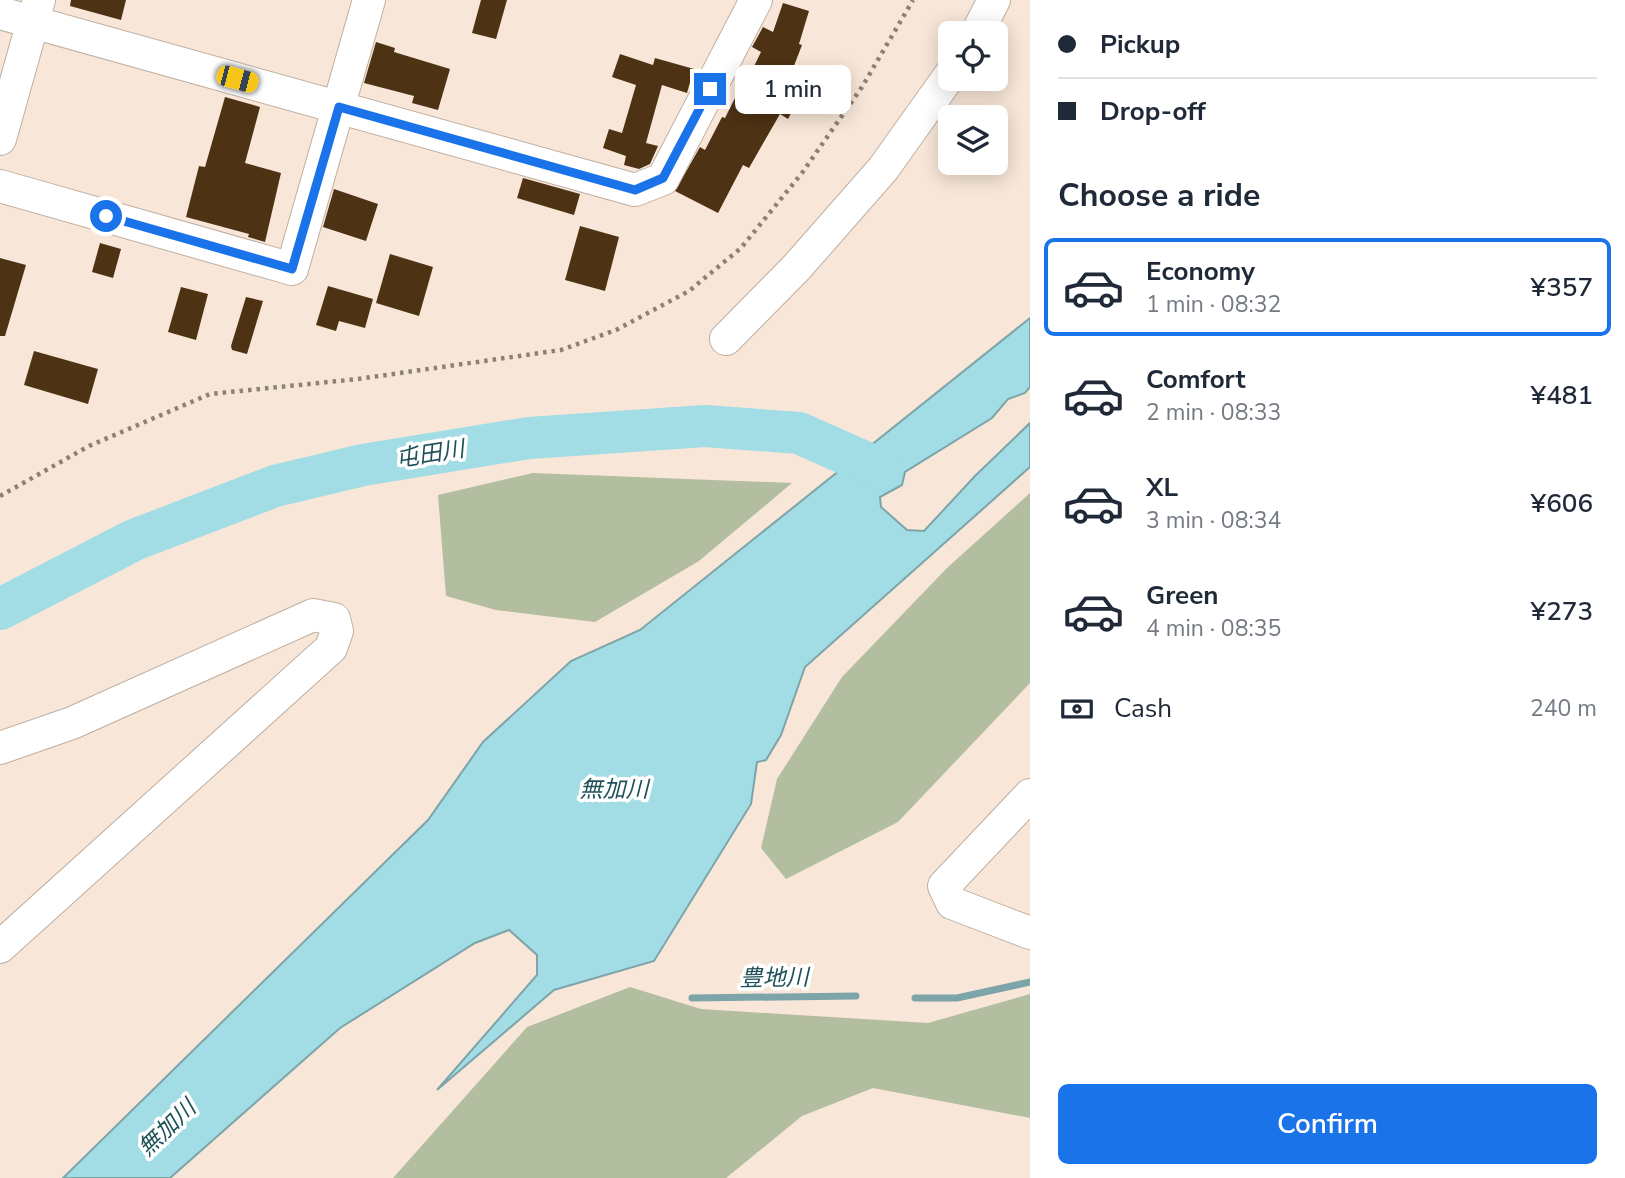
<!DOCTYPE html>
<html lang="en">
<head>
<meta charset="utf-8">
<style>
  :root { --surface:#fff; --page:#f6f6f7; --text:#1f2937; --muted:#747a83; --line:#e0e1e3; --accent:#1a73e8 }
  body { margin:0; font-family:"Nunito Sans","Noto Sans JP",sans-serif; background:var(--page); color:var(--text); height:100vh; display:flex; flex-direction:column; font-size:26px; white-space:nowrap }
  * { box-sizing:border-box; margin:0 }
  p { font-size:23px; color:var(--muted) }
  .icon { flex:none; width:38px; height:38px; fill:none; stroke:currentColor; stroke-width:2; stroke-linecap:round; stroke-linejoin:round }
  .map { position:relative; flex:1; overflow:hidden }
  .drawer { display:flex; flex-direction:column; background:var(--surface); width:595px }
  .drawer>* { flex:none }
  .top-card { display:grid; align-content:center; height:154px; padding:0 28px; background:var(--surface) }
  .fabs { position:absolute; left:938px; top:21px; display:grid; gap:14px }
  .fabs a { display:grid; place-items:center; width:70px; height:70px; border-radius:10px; background:var(--surface); box-shadow:0 4px 18px #0003; font-size:35px }
  .end { position:absolute; width:32px; height:32px; margin:-16px; border:9px solid #1a73e8; background:#fff; box-shadow:0 0 0 4px #fff }
  .from { border-radius:50% }
  .bubble { position:absolute; height:49px; border-radius:10px; background:var(--surface); box-shadow:0 4px 18px #0003; font-size:23px; font-weight:600; line-height:49px; text-align:center }
  .car { position:absolute; width:21px; height:42px; margin:-21px -10px; border-radius:9px; box-shadow:0 0 5px 2px #0007; background:linear-gradient(#f5c518 24%,#345 0 40%,#f5c518 0 76%,#345 0 86%,#f5c518 0) }
  .top-card b { display:flex; align-items:center; gap:24px; height:66px; font-size:26px }
  .top-card b+b { border-top:2px solid var(--line) }
  .top-card i { width:18px; height:18px; background:var(--text) }
  ul { padding:0; list-style:none }
  li { display:flex; align-items:center; gap:21px; height:98px; margin:0 14px 10px; padding:0 14px; border:4px solid transparent; border-radius:10px }
  li div { flex:1 }
  li b { display:block; font-size:26px }
  li em { font-style:normal; font-weight:600 }
  li.current { border-color:var(--accent) }
  li>.icon { width:63px; height:63px; stroke-width:1.5 }
  h2 { padding:0 28px; font-size:32px; line-height:84px }
  .pay { display:flex; align-items:center; gap:18px; height:77px; padding:0 28px; font-size:26px }
  .pay p { margin-inline-start:auto }
  .button { display:flex; gap:14px; margin-top:auto; padding:14px 28px }
  .button a { flex:1; height:80px; border-radius:10px; background:var(--accent); color:#fff; font-size:28px; font-weight:600; line-height:80px; text-align:center }
  main { display:flex; flex:1; min-height:0 }
  .map>svg:first-child { display:block }
  .green { fill:#b3bd9f }
  .water { fill:#a2dce5; stroke:#7da4a9; stroke-width:2 }
  .lines { fill:none; stroke-linecap:round; stroke-linejoin:round }
  .stream { stroke:#7da4a9; stroke-width:7 }
  .river { stroke:#a2dce5; stroke-width:42 }
  .building { fill:#4e3214 }
  .minor-casing { stroke:#bfafa1; stroke-width:34 }
  .path { stroke:#8c8177; stroke-width:4.5; stroke-dasharray:3.5 5; stroke-linecap:butt }
  .minor { stroke:#fff; stroke-width:32 }
  .route { stroke:#1a73e8; stroke-width:9 }
  .labels { text-anchor:middle; dominant-baseline:central; stroke-width:7; stroke-linejoin:round; paint-order:stroke }
  .water-label { font-size:23px; font-style:italic; fill:#1f5158; stroke:#fff }
</style>
</head>
<body>
<main>
<div class="map">
<svg width="1030" height="1178" viewBox="0 0 1030 1178">
  <rect width="100%" height="100%" fill="#f8e7d8"/>
  <g class="green">
    <path d="M 533,473 L 792,483 L 699,561 L 595,622 L 496,610 L 446,596 L 438,495 Z"/>
    <path d="M 1030,493 L 1030,683 L 898,822 L 786,879 L 761,848 L 777,779 L 842,677 L 947,568 Z"/>
    <path d="M 630,987 L 701,1009 L 928,1023 L 1030,994 L 1030,1118 L 873,1088 L 802,1116 L 726,1178 L 393,1178 L 527,1027 Z"/>
  </g>
  <path class="water" d="M 1030,318 L 1030,387 L 1025,393 L 1008,399 L 992,418 L 905,472 L 902,485 L 880,497 L 881,507 L 907,530 L 924,531 L 975,476 L 1030,423 L 1030,467 L 805,667 L 781,735 L 766,760 L 757,762 L 751,804 L 654,961 L 554,990 L 437,1090 L 537,975 L 537,955 L 509,930 L 475,943 L 340,1028 L 170,1178 L 63,1178 L 428,820 L 483,742 L 571,661 L 640,630 Z"/>
  <g class="lines">
    <g class="stream">
      <path d="M 692,998 L 856,996"/>
      <path d="M 915,998 L 957,998 L 1030,982"/>
    </g>
    <path class="river" d="M 0,609 L 134,540 L 275,486 L 363,465 L 529,438 L 705,426 L 799,433 L 880,469"/>
  </g>
  <g class="building">
    <path d="M 71,0 L 126,0 L 121,20 L 70,6 Z"/>
    <path d="M 481,0 L 507,0 L 496,39 L 472,33 Z"/>
    <path d="M 783,3 L 809,11 L 799,44 L 802,45 L 785,89 L 800,96 L 788,119 L 780,114 L 749,168 L 743,165 L 718,213 L 675,191 L 700,147 L 705,150 L 722,117 L 725,118 L 735,98 L 738,99 L 761,52 L 752,47 L 763,27 L 773,32 Z"/>
    <path d="M 376,42 L 395,48 L 394,52 L 450,69 L 438,110 L 412,103 L 414,96 L 364,83 Z"/>
    <path d="M 620,54 L 653,65 L 655,58 L 694,69 L 687,93 L 662,85 L 646,143 L 658,146 L 650,164 L 639,169 L 624,165 L 626,156 L 603,148 L 609,129 L 622,133 L 636,85 L 612,77 Z"/>
    <path d="M 225,97 L 260,107 L 245,163 L 281,173 L 265,242 L 248,237 L 249,234 L 186,217 L 199,166 L 205,167 Z"/>
    <path d="M 523,178 L 580,194 L 574,215 L 517,198 Z"/>
    <path d="M 334,189 L 378,204 L 366,241 L 323,227 Z"/>
    <path d="M 580,226 L 619,237 L 605,291 L 565,280 Z"/>
    <path d="M 100,243 L 121,249 L 113,278 L 92,272 Z"/>
    <path d="M 390,254 L 433,267 L 419,316 L 376,303 Z"/>
    <path d="M 0,258 L 26,265 L 5,336 L 0,336 Z"/>
    <path d="M 328,286 L 373,299 L 365,328 L 339,321 L 336,331 L 316,325 Z"/>
    <path d="M 181,287 L 208,294 L 196,340 L 168,332 Z"/>
    <path d="M 246,297 L 263,301 L 247,354 L 232,350 L 231,346 Z"/>
    <path d="M 34,351 L 98,369 L 88,404 L 24,385 Z"/>
  </g>
  <g class="lines">
    <g class="minor-casing">
      <g id="minor">
        <path d="M 0,13 L 635,190 L 663,179 L 756,0"/>
        <path d="M 977,33 L 994,0"/>
        <path d="M 0,139 L 39,0"/>
        <path d="M 0,186 L 292,269 L 369,0"/>
        <path d="M 726,339 L 797,267 L 883,169 L 950,75"/>
        <path d="M 0,748 L 72,723 L 313,615 L 334,619 L 337,631 L 331,648 L 0,947"/>
        <path d="M 1030,795 L 944,886 L 952,903 L 1030,933"/>
      </g>
    </g>
    <path class="path" d="M 0,496 L 89,446 L 210,394 L 358,379 L 561,350 L 616,330 L 689,291 L 741,248 L 802,173 L 862,87 L 913,0"/>
    <use href="#minor" class="minor"/>
  </g>
  <g class="lines">
    <path class="route" d="M 106,216 L 292,269 L 339,107 L 635,190 L 663,178 L 710,89"/>
  </g>
  <g class="labels">
    <g class="water-label">
      <text transform="translate(430 454) rotate(-9)">屯田川</text>
      <text x="614" y="789">無加川</text>
      <text transform="translate(774 978) rotate(-1)">豊地川</text>
      <text transform="translate(167 1128) rotate(-44)">無加川</text>
    </g>
  </g>
</svg>
<div class="fabs">
<a><svg class="icon" aria-label="locate" viewBox="0 0 24 24"><circle cx="12" cy="12" r="6"/><path d="M12 2v4M12 18v4M2 12h4M18 12h4"/></svg></a>
<a><svg class="icon" aria-label="layers" viewBox="0 0 24 24"><path d="M12 4l9 5-9 5-9-5zM3 14l9 5 9-5"/></svg></a>
</div>
<i class="end from" style="left:106px;top:216px"></i>
<i class="end" style="left:710px;top:89px"></i>
<div class="bubble" style="left:735px;top:65px;width:116px">1 min</div>
<i class="car" style="left:237px;top:79px;rotate:105deg"></i>
</div>
<section class="drawer">
<div class="top-card">
<b><i class="from"></i>Pickup</b>
<b><i></i>Drop-off</b>
</div>
<h2>Choose a ride</h2>
<ul>
<li class="current"><svg class="icon" aria-label="car" viewBox="0 0 24 24"><path d="M5 17H2v-5l4-1 3-4h7l3 4 3 1v5h-3M9 17h6M6 11h13"/><circle cx="7" cy="17" r="2"/><circle cx="17" cy="17" r="2"/></svg><div><b>Economy</b><p>1 min · 08:32</p></div><em>¥357</em></li>
<li><svg class="icon" aria-label="car" viewBox="0 0 24 24"><path d="M5 17H2v-5l4-1 3-4h7l3 4 3 1v5h-3M9 17h6M6 11h13"/><circle cx="7" cy="17" r="2"/><circle cx="17" cy="17" r="2"/></svg><div><b>Comfort</b><p>2 min · 08:33</p></div><em>¥481</em></li>
<li><svg class="icon" aria-label="car" viewBox="0 0 24 24"><path d="M5 17H2v-5l4-1 3-4h7l3 4 3 1v5h-3M9 17h6M6 11h13"/><circle cx="7" cy="17" r="2"/><circle cx="17" cy="17" r="2"/></svg><div><b>XL</b><p>3 min · 08:34</p></div><em>¥606</em></li>
<li><svg class="icon" aria-label="car" viewBox="0 0 24 24"><path d="M5 17H2v-5l4-1 3-4h7l3 4 3 1v5h-3M9 17h6M6 11h13"/><circle cx="7" cy="17" r="2"/><circle cx="17" cy="17" r="2"/></svg><div><b>Green</b><p>4 min · 08:35</p></div><em>¥273</em></li>
</ul>
<div class="pay"><svg class="icon" aria-label="cash" viewBox="0 0 24 24"><path d="M3 7h18v10H3z"/><circle cx="12" cy="12" r="2"/></svg>Cash<p>240 m</p></div>
<div class="button"><a>Confirm</a></div>
</section>
</main>
</body>
</html>
